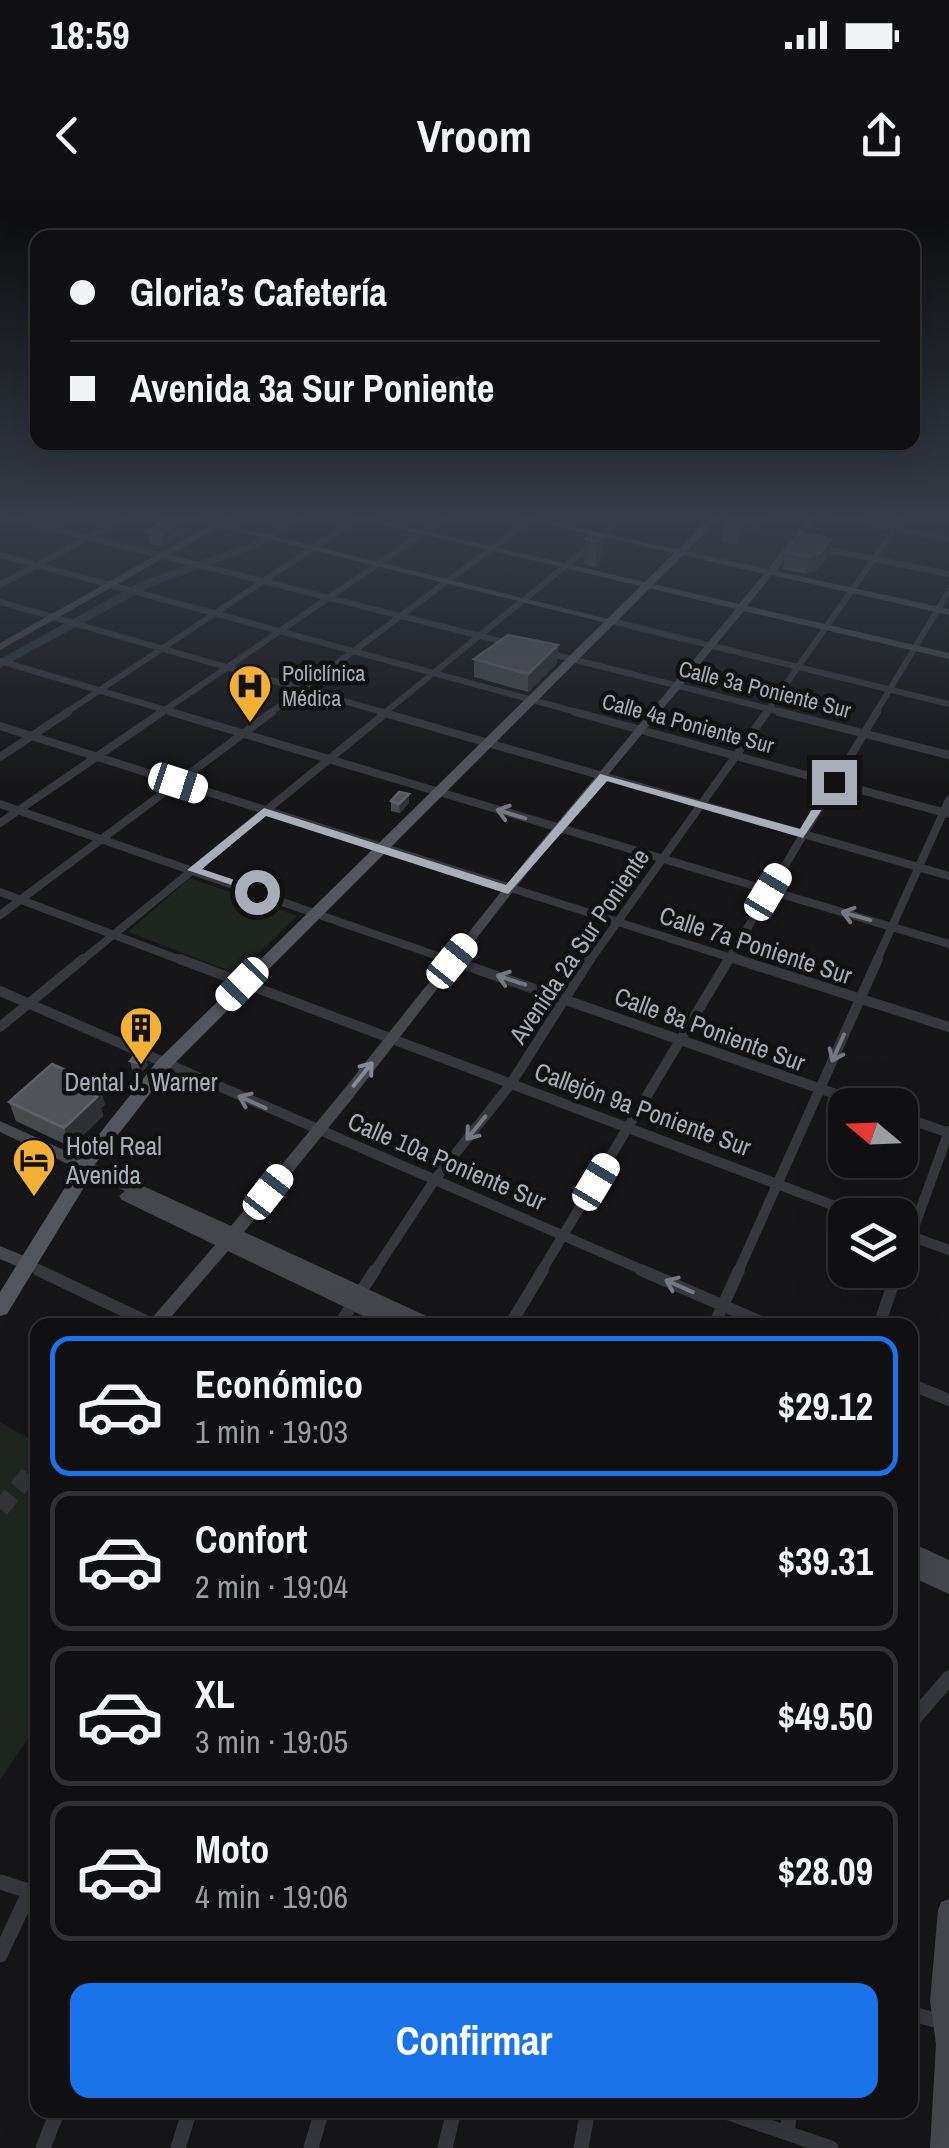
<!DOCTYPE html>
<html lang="es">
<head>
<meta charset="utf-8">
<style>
  :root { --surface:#101012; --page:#19191b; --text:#f1f3f6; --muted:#9c9d9f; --line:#303032; --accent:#1a73e8 }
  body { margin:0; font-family:"Archivo Narrow",sans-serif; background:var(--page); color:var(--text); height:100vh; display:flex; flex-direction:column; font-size:38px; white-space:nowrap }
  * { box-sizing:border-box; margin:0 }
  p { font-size:32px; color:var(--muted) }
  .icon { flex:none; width:55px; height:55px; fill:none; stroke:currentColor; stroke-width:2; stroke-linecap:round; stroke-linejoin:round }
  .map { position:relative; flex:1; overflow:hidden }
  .side { position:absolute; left:30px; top:1118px; width:888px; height:800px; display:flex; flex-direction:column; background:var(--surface); border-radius:20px; box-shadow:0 10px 40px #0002,0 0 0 2px var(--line) }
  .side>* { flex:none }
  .guide { position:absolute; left:30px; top:30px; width:890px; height:220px; border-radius:20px; box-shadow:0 10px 40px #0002,0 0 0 2px var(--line); display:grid; align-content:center; height:220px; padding:0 40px; background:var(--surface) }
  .needle { width:65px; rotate:289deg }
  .buttons { position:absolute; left:828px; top:888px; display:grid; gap:20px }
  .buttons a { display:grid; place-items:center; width:90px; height:90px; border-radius:20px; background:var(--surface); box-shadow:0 10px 40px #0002,0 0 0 2px var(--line); font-size:50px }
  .end { position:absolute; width:45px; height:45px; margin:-22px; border:12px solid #a8adb8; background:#111; box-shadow:0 0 0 5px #111 }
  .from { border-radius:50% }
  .car { position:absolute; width:30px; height:60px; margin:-30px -15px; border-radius:12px; box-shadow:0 0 8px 2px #0007; background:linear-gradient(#fff 24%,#345 0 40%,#fff 0 76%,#345 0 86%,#fff 0) }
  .guide b { display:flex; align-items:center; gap:35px; height:95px; font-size:38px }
  .guide b+b { border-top:2px solid var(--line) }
  .guide i { width:25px; height:25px; background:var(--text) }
  ul { padding:18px 0 0; list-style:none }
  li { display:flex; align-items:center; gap:30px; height:140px; margin:0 20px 15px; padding:0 20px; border:5px solid var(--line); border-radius:20px }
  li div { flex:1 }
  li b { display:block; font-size:38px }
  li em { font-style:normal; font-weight:700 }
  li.current { border-color:var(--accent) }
  li>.icon { width:90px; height:90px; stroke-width:1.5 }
  .button { display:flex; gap:20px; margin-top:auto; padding:20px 40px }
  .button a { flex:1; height:115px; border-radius:20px; background:var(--accent); color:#fff; font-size:40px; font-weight:700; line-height:115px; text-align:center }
  .status { display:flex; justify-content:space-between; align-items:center; height:70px; padding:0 50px; background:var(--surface); direction:ltr }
  .status svg { height:28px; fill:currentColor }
  header { display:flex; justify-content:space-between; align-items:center; height:130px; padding:0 40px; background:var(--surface); font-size:45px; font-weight:700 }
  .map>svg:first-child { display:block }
  .green { fill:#1e261f }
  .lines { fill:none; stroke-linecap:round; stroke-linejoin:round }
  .river { fill:#2c353c; fill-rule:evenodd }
  .street-tunnel { stroke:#333438; stroke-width:6; stroke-dasharray:6 2.5; stroke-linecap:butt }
  .secondary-tunnel { stroke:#333438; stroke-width:18; stroke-dasharray:18 9; stroke-linecap:butt }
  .street-far4 { stroke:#37383d; stroke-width:6 }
  .street-far3 { stroke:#37383d; stroke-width:8 }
  .street-far2 { stroke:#37383d; stroke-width:10 }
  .street-far1 { stroke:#37383d; stroke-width:12 }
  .street { stroke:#37383d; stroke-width:15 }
  .secondary { fill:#45474d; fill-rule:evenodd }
  .primary { fill:#53555c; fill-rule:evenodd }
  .wall { fill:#47494d }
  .shaded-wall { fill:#2f3033 }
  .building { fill:#525359; stroke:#5f6168; stroke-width:2.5 }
  .oneway { stroke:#757881 }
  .oneway2 { stroke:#858993 }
  .route { fill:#a8adb8 }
  .labels { text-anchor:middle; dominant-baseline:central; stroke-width:9; stroke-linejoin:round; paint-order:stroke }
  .far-poi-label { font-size:22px; fill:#a8adb8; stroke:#111113; text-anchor:start }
  .far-street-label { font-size:22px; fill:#a8adb8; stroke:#111113 }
  .street-label { font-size:25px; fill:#a8adb8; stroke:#111113 }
  .poi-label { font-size:25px; fill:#a8adb8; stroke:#111113 }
</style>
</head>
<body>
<div class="status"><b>18:59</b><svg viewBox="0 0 49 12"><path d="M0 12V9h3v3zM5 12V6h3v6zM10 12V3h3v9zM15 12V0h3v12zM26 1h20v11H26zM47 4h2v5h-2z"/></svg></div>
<header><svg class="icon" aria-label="back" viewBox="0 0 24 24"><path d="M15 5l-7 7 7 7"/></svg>Vroom<svg class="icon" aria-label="share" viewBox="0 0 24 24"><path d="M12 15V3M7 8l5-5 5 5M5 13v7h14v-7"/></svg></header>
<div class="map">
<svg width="949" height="1948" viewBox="0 0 949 1948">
  <rect width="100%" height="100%" fill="#161618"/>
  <g class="green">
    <path d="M 720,316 L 753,316 L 802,326 L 766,372 L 683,353 Z"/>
    <path d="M 190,678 L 297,716 L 238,774 L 128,732 Z"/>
    <path d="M 0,1222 L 37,1243 L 37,1525 L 0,1580 Z"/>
  </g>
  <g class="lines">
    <path class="river" d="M 297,316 L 309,316 L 256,348 L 150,387 L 0,468 L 0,459 L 142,381 L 248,344 Z"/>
    <path class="street-tunnel" d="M 598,339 L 627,316"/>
    <path class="secondary-tunnel" d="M 0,1309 L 38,1264"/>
    <g class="street-far4">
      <path d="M 4,316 L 512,444"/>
      <path d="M 832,316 L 949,339"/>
      <path d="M 819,348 L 949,374"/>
      <path d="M 0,355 L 584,514"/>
      <path d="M 0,385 L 127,316"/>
      <path d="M 0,402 L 389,514"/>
      <path d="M 611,421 L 949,504"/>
      <path d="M 548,453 L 789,514"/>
      <path d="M 0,461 L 179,514"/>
      <path d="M 64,514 L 361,316"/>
      <path d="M 159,514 L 448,316"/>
      <path d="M 269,514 L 535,316"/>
      <path d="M 383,514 L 590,346"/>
      <path d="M 765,514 L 904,316"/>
      <path d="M 875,514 L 949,391"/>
    </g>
    <g class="street-far3">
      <path d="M 171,512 L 949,744"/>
      <path d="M 381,512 L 949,676"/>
      <path d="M 575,512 L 949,614"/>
      <path d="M 779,512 L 949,555"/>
      <path d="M 0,526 L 744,762"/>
      <path d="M 0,557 L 68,512"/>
      <path d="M 0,604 L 455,762"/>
      <path d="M 0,623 L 162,512"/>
      <path d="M 0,692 L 186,762"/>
      <path d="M 0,715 L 272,512"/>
      <path d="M 80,762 L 387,512"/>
      <path d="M 589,762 L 767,512"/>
      <path d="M 727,762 L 877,512"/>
      <path d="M 876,762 L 949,600"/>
    </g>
    <g class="street-far2">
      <path d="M 180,759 L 859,1015"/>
      <path d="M 448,759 L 867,905"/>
      <path d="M 736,759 L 949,827"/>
      <path d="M 0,791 L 647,1072"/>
      <path d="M 0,827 L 83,759"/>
      <path d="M 900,916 L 949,933"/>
      <path d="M 900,1032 L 949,1050"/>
      <path d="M 28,1065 L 44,1072"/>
      <path d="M 900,1066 L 949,931"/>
      <path d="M 374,1072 L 436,978 L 510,885 L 590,759"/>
      <path d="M 541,1072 L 729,759"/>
      <path d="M 738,1072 L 878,759"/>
    </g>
    <g class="street-far1">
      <path d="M 38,1070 L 154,1125"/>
      <path d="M 641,1070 L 768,1125"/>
      <path d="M 339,1125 L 375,1070"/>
      <path d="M 510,1125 L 543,1070"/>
      <path d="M 714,1125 L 739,1070"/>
      <path d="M 879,1125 L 898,1070"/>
      <path d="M 910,1184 L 949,1200"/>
    </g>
    <g class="street">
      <path d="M 910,1523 L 949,1478"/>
      <path d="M 0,1682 L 38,1694"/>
      <path d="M 0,1755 L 30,1691"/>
      <path d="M 910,1813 L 949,1824"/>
      <path d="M 720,1910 L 831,1948"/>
      <path d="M 787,1933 L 790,1910"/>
      <path d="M 43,1948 L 58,1910"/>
      <path d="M 178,1948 L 190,1910"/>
      <path d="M 311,1948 L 322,1910"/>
      <path d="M 445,1948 L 454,1910"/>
      <path d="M 581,1948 L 588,1910"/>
    </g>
    <g class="secondary">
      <path d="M 178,316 L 190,316 L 216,322 L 228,316 L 237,316 L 225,324 L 616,421 L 611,424 L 219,327 L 0,450 L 0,443 L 210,325 Z"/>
      <path d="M 348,316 L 361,316 L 739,404 L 764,374 L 512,316 L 525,316 L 768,369 L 810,316 L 818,316 L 776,371 L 949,409 L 949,415 L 772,375 L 747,406 L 949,453 L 949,459 L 744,411 L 535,663 L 351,900 L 244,1032 L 435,1120 L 437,1125 L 413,1125 L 404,1121 L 406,1125 L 382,1125 L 228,1051 L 164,1125 L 146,1125 L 215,1045 L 122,1000 L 119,996 L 125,991 L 0,932 L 0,921 L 231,1026 L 341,893 L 527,659 L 736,409 Z"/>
      <path d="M 0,1046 L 34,1060 L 36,1065 L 34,1070 L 28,1071 L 0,1059 Z"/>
      <path d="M 910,1342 L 949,1360 L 949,1394 L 910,1376 Z"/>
      <path d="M 949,1699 L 949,1948 L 930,1948 L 936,1844 L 930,1801 L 938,1710 L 941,1702 Z"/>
    </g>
    <path class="primary" d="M 712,316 L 722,316 L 170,868 L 92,968 L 89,979 L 7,1114 L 0,1116 L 0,1092 L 74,973 L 77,962 L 158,860 Z"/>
  </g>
  <g class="wall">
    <path d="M 733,316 L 763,316 L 762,322 L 738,345 L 721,341 L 723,325 Z"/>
    <path d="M 148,331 L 187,332 L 163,347 L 150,344 Z"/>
    <path d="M 604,336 L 602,360 L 595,367 L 584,364 L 585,339 Z"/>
    <path d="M 786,352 L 828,356 L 817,370 L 806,374 L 783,369 Z"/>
    <path d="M 558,445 L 557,463 L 528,492 L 474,477 L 474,459 Z"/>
    <path d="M 391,601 L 409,603 L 400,613 L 391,611 Z"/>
    <path d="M 130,861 L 148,865 L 141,873 L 132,870 Z"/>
    <path d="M 9,902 L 105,904 L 101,908 L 103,916 L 71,947 L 16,921 Z"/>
  </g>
  <g class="shaded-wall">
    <path d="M 754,316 L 763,316 L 762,322 L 738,345 L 741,329 Z"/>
    <path d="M 185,320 L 187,332 L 163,347 L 161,335 Z"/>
    <path d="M 604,336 L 602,360 L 595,367 L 597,342 Z"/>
    <path d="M 831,339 L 828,356 L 817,370 L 806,374 L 809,357 Z"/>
    <path d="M 558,445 L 557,463 L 528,492 L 528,474 Z"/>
    <path d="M 409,594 L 409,603 L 400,613 L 399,604 Z"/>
    <path d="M 145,855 L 148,865 L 141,873 L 138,863 Z"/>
    <path d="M 99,885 L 105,904 L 101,908 L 103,916 L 71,947 L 64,928 L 90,894 Z"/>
  </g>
  <g class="building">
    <path d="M 170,316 L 185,320 L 161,335 L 148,331 Z"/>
    <path d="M 733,316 L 754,316 L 741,329 L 723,325 Z"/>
    <path d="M 592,333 L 604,336 L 597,342 L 585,339 Z"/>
    <path d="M 800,333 L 831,339 L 820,353 L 809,357 L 786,352 Z"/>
    <path d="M 508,435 L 558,445 L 528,474 L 474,459 Z"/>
    <path d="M 399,592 L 409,594 L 399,604 L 391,601 Z"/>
    <path d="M 137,852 L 145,855 L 138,863 L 130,861 Z"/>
    <path d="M 52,864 L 99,885 L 90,894 L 97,897 L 64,928 L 9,902 Z"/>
  </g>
  <defs><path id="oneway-shaft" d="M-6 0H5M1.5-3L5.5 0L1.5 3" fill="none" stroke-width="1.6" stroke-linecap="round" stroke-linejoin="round" transform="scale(2.5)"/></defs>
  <g class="oneway">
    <use href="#oneway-shaft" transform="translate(511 614) rotate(-163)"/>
    <use href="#oneway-shaft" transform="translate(856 716) rotate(-164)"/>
    <use href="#oneway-shaft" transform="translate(511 780) rotate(-162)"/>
    <use href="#oneway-shaft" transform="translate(838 848) rotate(114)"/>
    <use href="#oneway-shaft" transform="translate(252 902) rotate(-156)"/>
    <use href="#oneway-shaft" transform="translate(476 928) rotate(129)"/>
    <use href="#oneway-shaft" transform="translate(679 1086) rotate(-156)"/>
  </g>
  <use class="oneway2" href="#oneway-shaft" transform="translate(363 874) rotate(-51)"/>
  <linearGradient id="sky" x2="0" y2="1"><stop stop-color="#0c0c0d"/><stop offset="0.54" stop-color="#363c48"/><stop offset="1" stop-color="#363c48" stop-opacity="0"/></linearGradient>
  <rect width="949" height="588" fill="url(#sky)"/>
  <path class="route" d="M 600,574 L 800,629 L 830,579 L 840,582 L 803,638 L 607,581 L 508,694 L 266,616 L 202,669 L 261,689 L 261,695 L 187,670 L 264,608 L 506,685 Z"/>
  <defs>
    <g id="hospital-pin" transform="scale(2.25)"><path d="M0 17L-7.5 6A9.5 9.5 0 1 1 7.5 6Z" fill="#f2b134" stroke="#111113"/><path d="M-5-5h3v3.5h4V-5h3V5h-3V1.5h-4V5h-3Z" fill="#111"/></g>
    <g id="building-pin" transform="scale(2.25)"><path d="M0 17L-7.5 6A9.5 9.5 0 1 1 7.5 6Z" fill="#f2b134" stroke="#111113"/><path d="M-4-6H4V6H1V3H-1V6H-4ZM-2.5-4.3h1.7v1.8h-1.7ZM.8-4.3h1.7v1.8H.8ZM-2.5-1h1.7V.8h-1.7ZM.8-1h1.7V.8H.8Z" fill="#111"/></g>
    <g id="hotel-pin" transform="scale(2.25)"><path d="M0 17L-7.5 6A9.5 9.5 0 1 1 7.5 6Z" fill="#f2b134" stroke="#111113"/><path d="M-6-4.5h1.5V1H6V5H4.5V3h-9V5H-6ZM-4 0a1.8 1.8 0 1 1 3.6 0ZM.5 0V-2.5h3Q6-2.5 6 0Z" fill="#111"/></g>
  </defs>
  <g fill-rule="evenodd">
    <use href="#hospital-pin" x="250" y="486"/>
    <use href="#building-pin" x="141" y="828"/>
    <use href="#hotel-pin" x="34" y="960"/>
  </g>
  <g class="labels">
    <g class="far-poi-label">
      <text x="282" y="473">Policlínica<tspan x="282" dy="25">Médica</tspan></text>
    </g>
    <g class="far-street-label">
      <text transform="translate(765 489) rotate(14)">Calle 3a Poniente Sur</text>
      <text transform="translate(688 523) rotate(15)">Calle 4a Poniente Sur</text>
    </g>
    <g class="street-label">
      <text transform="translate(756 745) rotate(18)">Calle 7a Poniente Sur</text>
      <text transform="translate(579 746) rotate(-56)">Avenida 2a Sur Poniente</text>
      <text transform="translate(710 829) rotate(20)">Calle 8a Poniente Sur</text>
      <text transform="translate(643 909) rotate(20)">Callejón 9a Poniente Sur</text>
      <text transform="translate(447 961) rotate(23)">Calle 10a Poniente Sur</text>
    </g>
    <g class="poi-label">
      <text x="141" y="882">Dental J. Warner</text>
      <text x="66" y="946" text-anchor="start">Hotel Real<tspan x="66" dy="29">Avenida</tspan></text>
    </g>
  </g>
</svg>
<div class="buttons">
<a><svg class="needle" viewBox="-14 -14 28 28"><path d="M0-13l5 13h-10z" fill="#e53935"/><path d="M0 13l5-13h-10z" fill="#9c9d9f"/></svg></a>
<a><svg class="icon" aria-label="layers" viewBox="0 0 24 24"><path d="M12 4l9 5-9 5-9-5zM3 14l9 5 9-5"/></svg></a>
</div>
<i class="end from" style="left:257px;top:692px"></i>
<i class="end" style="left:834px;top:582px"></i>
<i class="car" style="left:178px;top:583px;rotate:108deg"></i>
<i class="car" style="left:768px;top:692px;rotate:31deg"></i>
<i class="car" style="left:452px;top:761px;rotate:39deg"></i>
<i class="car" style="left:242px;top:784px;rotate:224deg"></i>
<i class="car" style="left:596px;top:982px;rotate:31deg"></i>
<i class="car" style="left:268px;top:992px;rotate:38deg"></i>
<div class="guide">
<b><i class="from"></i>Gloria’s Cafetería</b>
<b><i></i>Avenida 3a Sur Poniente</b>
</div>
<section class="side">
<ul>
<li class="current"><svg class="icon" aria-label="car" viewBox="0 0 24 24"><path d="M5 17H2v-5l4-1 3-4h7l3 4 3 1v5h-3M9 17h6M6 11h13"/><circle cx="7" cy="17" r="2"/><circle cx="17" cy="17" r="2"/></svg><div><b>Económico</b><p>1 min · 19:03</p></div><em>$29.12</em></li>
<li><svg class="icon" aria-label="car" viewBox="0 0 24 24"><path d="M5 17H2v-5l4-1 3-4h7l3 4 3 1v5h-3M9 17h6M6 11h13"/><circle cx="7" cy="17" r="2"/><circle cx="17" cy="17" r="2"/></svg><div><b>Confort</b><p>2 min · 19:04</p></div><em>$39.31</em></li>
<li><svg class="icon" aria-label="car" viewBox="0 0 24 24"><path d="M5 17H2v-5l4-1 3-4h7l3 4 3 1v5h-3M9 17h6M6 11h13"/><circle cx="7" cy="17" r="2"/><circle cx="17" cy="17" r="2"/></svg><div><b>XL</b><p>3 min · 19:05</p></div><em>$49.50</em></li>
<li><svg class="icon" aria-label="car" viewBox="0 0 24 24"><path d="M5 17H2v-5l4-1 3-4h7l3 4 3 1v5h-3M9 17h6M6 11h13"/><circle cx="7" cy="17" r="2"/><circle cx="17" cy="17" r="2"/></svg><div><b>Moto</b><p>4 min · 19:06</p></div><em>$28.09</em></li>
</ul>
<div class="button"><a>Confirmar</a></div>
</section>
</div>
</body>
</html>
